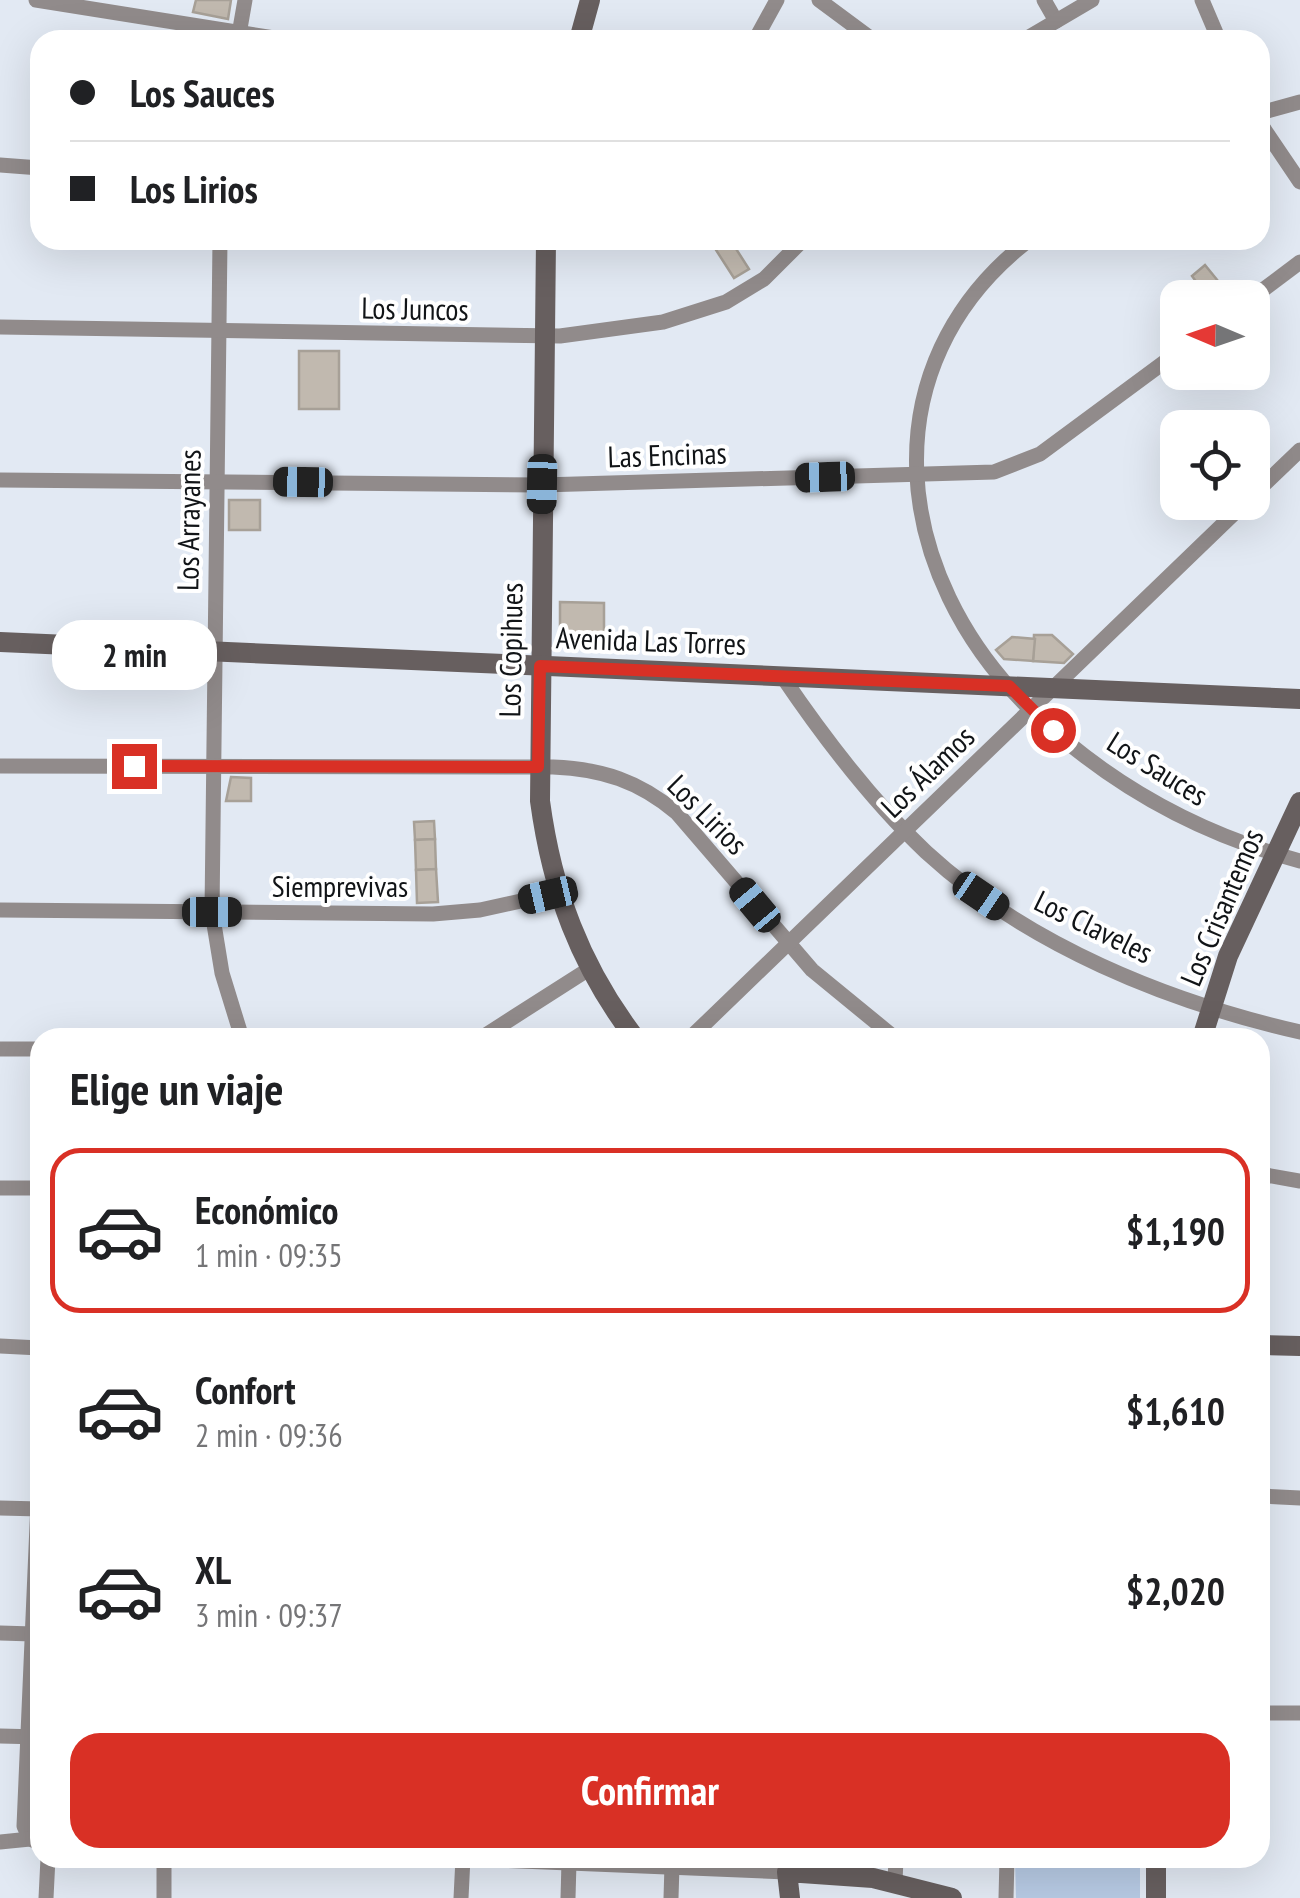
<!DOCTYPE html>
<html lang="es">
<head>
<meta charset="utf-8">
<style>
  :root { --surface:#fff; --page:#f2f2f2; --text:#202124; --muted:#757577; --line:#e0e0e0; --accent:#d93025 }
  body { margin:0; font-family:"PT Sans Narrow",sans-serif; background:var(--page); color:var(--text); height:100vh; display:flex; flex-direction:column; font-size:38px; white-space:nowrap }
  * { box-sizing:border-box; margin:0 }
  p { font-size:32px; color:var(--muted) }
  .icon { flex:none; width:55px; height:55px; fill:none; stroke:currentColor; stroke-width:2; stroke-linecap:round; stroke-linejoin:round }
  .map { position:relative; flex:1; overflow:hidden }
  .details { position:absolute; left:30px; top:1028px; width:1240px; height:840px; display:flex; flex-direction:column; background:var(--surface); border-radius:30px; box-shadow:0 10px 40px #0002 }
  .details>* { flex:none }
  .hud { position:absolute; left:30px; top:30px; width:1240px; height:220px; border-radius:30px; box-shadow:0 10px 40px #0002; display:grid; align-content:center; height:220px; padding:0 40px; background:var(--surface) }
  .needle { width:65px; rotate:272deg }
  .buttons { position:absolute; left:1160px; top:280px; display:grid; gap:20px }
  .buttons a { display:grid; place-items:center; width:110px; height:110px; border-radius:20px; background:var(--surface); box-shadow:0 10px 40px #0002; font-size:50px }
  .end { position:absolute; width:45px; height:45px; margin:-22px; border:12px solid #d93025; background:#fff; box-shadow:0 0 0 5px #fff }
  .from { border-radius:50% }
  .bubble { position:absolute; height:70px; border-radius:30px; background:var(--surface); box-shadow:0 10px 40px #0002; font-size:32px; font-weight:700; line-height:70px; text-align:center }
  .car { position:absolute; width:30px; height:60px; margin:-30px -15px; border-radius:12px; box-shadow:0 0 8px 2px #0007; background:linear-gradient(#222 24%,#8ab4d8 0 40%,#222 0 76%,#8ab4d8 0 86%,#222 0) }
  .hud b { display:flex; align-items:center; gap:35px; height:95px; font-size:38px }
  .hud b+b { border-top:2px solid var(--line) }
  .hud i { width:25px; height:25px; background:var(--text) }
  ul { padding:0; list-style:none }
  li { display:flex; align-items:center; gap:30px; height:165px; margin:0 20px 15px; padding:0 20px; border:5px solid transparent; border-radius:30px }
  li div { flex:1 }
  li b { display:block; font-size:38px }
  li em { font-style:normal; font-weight:700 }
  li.active { border-color:var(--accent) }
  li>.icon { width:90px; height:90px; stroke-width:1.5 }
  h2 { padding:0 40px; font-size:45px; line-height:120px }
  .primary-button { display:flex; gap:20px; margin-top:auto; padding:20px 40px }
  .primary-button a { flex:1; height:115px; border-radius:30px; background:var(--accent); color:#fff; font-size:40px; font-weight:700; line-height:115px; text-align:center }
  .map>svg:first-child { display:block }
  .green { fill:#b7cae4 }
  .building { fill:#c1b9af; stroke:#a7a097; stroke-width:2.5 }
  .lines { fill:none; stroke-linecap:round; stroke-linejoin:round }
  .street { stroke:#918b8b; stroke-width:15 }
  .secondary { stroke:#675f5f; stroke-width:20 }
  .route { stroke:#d93025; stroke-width:12 }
  .labels { text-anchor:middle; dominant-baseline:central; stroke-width:8; stroke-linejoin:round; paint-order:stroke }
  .street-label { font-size:30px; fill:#111417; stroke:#fff }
</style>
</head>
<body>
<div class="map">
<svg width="1300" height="1898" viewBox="0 0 1300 1898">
  <rect width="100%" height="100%" fill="#e2e9f3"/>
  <path class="green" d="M 1015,1858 L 1140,1858 L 1140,1898 L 1016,1898 Z"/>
  <g class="building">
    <path d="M 196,0 L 231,0 L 228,19 L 193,12 Z"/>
    <path d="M 731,241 L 749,269 L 734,278 L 716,250 Z"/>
    <path d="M 1205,265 L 1227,292 L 1220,298 L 1208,298 L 1192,276 Z"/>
    <rect x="299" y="351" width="40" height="58"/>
    <rect x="229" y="500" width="31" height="30"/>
    <path d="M 560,602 L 604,603 L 604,634 L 569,633 L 560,626 Z"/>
    <path d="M 1034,635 L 1052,635 L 1073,654 L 1064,663 L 1033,661 Z"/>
    <path d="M 1012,637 L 1035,639 L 1033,661 L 1004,659 L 996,650 Z"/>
    <path d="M 231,777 L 251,778 L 251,801 L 226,801 Z"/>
    <path d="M 434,821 L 435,839 L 415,840 L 414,822 Z"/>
    <path d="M 435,839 L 436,869 L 416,870 L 415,840 Z"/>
    <path d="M 436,869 L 438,902 L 417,903 L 416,870 Z"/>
  </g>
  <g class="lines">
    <g class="street">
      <path d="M 36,0 L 287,40"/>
      <path d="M 819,0 L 873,40"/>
      <path d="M 1044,0 L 1056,21"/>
      <path d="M 1202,0 L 1219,40"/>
      <path d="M 238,40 L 245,0"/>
      <path d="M 755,40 L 777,0"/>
      <path d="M 1024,40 L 1092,0"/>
      <path d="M 1260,113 L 1300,102"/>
      <path d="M 1260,123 L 1300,182"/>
      <path d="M 0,165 L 40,168"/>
      <path d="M 220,240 L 212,912 L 222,973 L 242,1038"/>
      <path d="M 1029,240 C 866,366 892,576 1031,710 C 1107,783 1199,834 1300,861"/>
      <path d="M 1252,298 L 1300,262"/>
      <path d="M 0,327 L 560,336 L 663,322 L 726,302 L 764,279 L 803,240"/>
      <path d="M 0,480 L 542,485 L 994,472 L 1040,454 L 1178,352"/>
      <path d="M 1252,496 L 1300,450"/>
      <path d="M 782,676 C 824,738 872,801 926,852 C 1027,945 1168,1002 1300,1032"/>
      <path d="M 0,766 L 553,767 C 602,769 639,781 677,813 L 812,970 L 895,1038"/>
      <path d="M 0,910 L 433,914 L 480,910 L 557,893"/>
      <path d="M 481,1038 L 589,969"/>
      <path d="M 690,1038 L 1246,502"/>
      <path d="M 0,1049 L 40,1049"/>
      <path d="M 1260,1174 L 1300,1181"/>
      <path d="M 0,1188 L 40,1188"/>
      <path d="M 0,1346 L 40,1348"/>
      <path d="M 1260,1496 L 1300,1498"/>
      <path d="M 0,1508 L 40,1509"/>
      <path d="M 0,1633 L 33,1634"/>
      <path d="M 1260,1713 L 1300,1713"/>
      <path d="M 0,1736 L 40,1737"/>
      <path d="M 30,1839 L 24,1826 L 40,1456"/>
      <path d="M 0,1842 L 30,1839 L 40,1843"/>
      <path d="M 451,1858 L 787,1872 L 785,1858"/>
      <path d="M 895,1882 L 896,1858"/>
      <path d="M 46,1898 L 48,1858"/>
      <path d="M 164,1898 L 164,1858"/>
      <path d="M 461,1898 L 463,1858"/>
      <path d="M 568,1898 L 569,1862"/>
      <path d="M 671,1898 L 672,1865"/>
      <path d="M 1006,1898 L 1007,1858"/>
    </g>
    <g class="secondary">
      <path d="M 579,40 L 590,0"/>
      <path d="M 546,240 L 540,801 C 552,890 580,966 635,1038"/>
      <path d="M 0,642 L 1300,699"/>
      <path d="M 1202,1038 L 1228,956 L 1300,802"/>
      <path d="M 1260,1345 L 1300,1346"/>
      <path d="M 790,1898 L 787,1872 L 873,1878 L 952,1898"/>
      <path d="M 1156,1898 L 1156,1858"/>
    </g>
  </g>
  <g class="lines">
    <path class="route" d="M 134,766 L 538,767 L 540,666 L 1009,686 L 1053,730"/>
  </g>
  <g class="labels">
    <g class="street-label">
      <text transform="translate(415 308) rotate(1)">Los Juncos</text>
      <text transform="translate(667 454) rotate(-2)">Las Encinas</text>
      <text transform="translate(188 520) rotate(-89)">Los Arrayanes</text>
      <text transform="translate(651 640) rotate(2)">Avenida Las Torres</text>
      <text transform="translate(510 650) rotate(-89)">Los Copihues</text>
      <text transform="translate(1158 768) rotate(32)">Los Sauces</text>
      <text transform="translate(927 771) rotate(-44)">Los Álamos</text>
      <text transform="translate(708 814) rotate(45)">Los Lirios</text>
      <text x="340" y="885">Siemprevivas</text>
      <text transform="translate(1221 907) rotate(-67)">Los Crisantemos</text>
      <text transform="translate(1094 926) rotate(26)">Los Claveles</text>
    </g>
  </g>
</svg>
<div class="buttons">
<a><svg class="needle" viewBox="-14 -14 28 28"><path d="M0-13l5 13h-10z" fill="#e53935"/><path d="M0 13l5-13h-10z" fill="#757577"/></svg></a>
<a><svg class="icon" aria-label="locate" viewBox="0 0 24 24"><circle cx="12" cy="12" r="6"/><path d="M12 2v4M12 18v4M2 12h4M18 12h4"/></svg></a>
</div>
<i class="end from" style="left:1053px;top:730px"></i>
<i class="end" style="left:134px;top:766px"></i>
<div class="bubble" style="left:52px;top:620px;width:165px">2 min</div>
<i class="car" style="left:825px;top:477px;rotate:268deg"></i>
<i class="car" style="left:303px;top:482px;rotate:271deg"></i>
<i class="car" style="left:542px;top:484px;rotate:181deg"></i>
<i class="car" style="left:548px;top:895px;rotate:257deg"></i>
<i class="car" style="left:981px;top:896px;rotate:124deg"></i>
<i class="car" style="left:755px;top:905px;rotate:320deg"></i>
<i class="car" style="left:212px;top:912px;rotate:90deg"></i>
<div class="hud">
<b><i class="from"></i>Los Sauces</b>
<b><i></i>Los Lirios</b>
</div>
<section class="details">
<h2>Elige un viaje</h2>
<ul>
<li class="active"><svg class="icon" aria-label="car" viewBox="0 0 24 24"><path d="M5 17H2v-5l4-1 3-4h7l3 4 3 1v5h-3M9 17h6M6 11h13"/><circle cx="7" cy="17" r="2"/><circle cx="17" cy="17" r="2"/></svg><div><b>Económico</b><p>1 min · 09:35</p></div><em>$1,190</em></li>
<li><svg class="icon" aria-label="car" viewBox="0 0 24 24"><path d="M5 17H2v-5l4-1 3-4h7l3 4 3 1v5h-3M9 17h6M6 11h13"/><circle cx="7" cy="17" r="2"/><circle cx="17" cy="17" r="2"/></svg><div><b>Confort</b><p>2 min · 09:36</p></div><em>$1,610</em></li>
<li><svg class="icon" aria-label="car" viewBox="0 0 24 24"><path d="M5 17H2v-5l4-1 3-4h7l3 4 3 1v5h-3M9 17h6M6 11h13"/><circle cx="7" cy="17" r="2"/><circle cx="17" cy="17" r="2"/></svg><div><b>XL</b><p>3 min · 09:37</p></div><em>$2,020</em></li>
</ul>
<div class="primary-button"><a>Confirmar</a></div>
</section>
</div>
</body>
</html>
